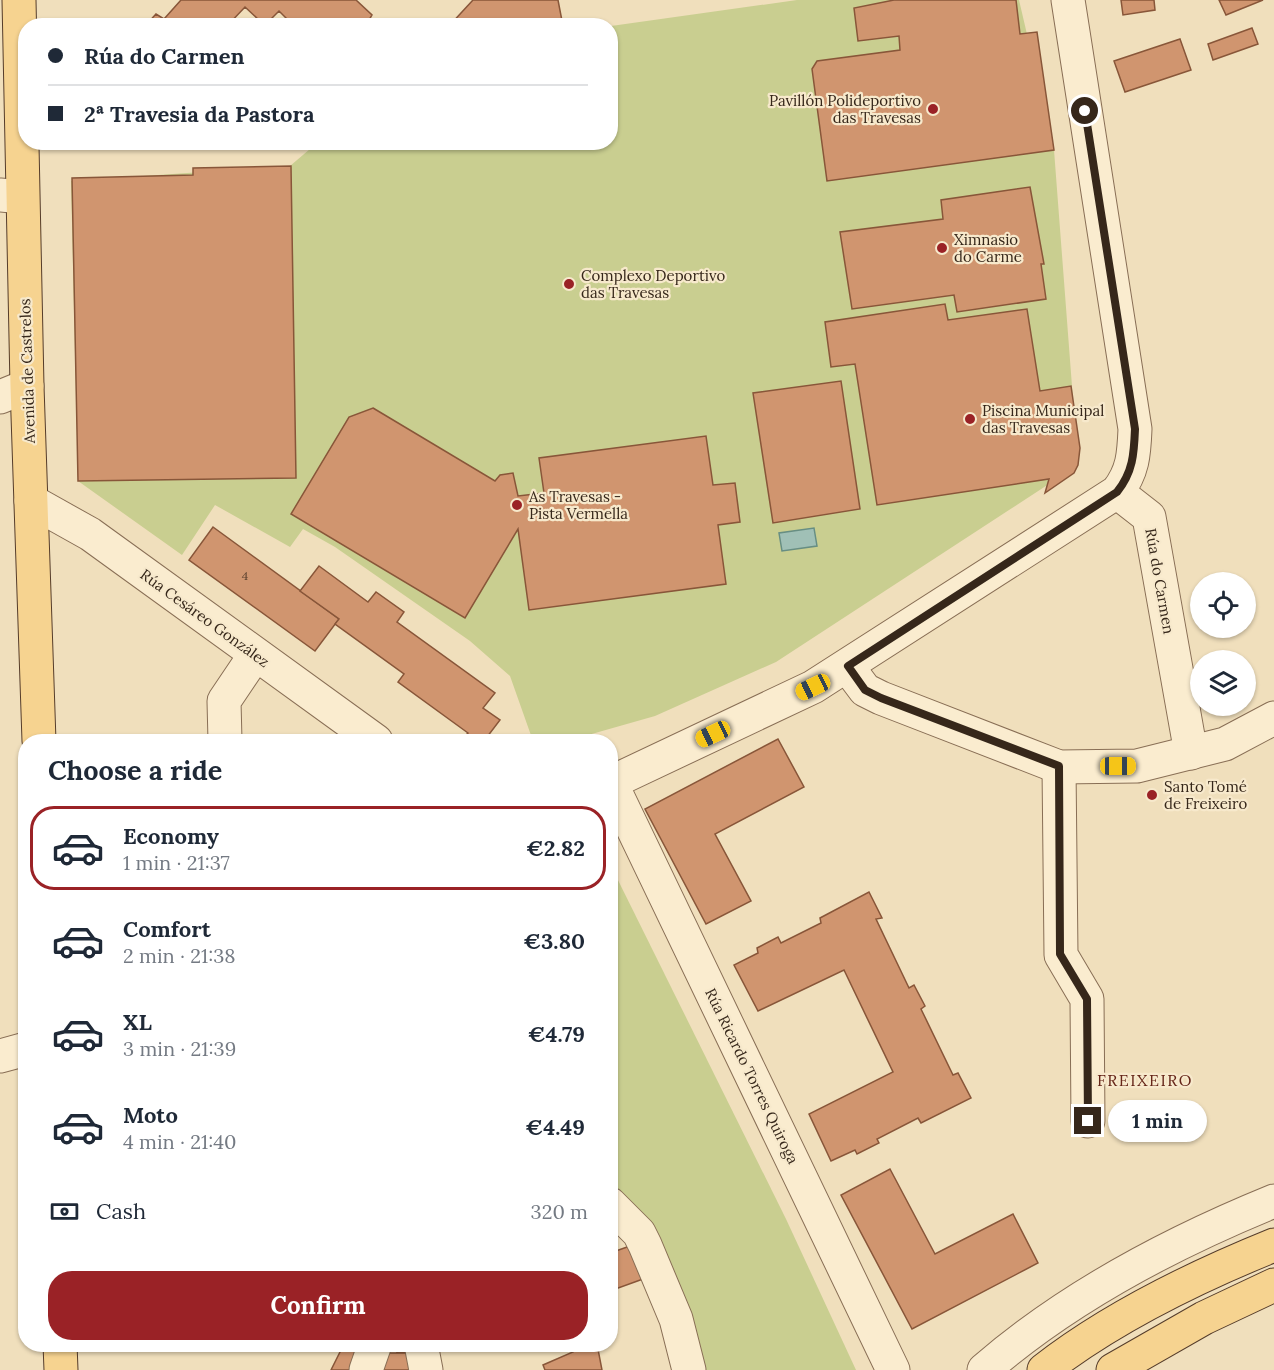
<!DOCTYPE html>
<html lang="en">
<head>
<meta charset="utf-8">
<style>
  :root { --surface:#fff; --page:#f6f6f7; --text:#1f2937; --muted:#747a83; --line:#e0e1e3; --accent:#9a2226 }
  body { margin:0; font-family:Lora,serif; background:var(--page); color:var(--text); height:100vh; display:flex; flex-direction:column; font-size:22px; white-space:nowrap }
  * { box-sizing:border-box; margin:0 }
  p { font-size:20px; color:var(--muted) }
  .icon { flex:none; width:33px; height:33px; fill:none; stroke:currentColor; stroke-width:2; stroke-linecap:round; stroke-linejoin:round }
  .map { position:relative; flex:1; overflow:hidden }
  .side { position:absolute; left:18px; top:734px; width:600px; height:618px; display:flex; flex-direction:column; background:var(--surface); border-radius:24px; box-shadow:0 2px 4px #0004 }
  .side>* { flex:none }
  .hud { position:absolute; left:18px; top:18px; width:600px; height:132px; border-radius:24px; box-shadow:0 2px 4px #0004; display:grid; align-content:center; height:132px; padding:0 30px; background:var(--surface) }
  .tools { position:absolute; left:1190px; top:572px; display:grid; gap:12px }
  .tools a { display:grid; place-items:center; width:66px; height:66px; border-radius:50%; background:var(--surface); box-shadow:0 2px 4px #0004; font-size:30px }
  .end { position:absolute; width:27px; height:27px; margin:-14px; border:8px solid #36271a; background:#fff; box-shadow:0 0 0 3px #fff }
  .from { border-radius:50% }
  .bubble { position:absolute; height:42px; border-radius:21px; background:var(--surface); box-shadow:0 2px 4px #0004; font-size:20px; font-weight:800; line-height:42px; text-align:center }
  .car { position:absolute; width:18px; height:36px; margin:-18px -9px; border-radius:8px; box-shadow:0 0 4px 2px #0007; background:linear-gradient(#f5c518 24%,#345 0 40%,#f5c518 0 76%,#345 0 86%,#f5c518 0) }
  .hud b { display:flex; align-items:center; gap:21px; height:57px; font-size:22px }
  .hud b+b { border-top:2px solid var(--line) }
  .hud i { width:15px; height:15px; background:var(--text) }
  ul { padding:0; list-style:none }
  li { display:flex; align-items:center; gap:18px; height:84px; margin:0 12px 9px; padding:0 18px; border:3px solid transparent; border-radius:24px }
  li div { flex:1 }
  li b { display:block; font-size:22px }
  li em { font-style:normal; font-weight:800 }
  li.on { border-color:var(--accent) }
  li>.icon { width:54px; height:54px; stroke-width:1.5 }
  h2 { padding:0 30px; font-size:27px; line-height:72px }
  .pay { display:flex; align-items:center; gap:15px; height:66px; padding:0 30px; font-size:22px }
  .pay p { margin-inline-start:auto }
  .button { display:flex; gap:12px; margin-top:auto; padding:12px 30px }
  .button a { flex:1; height:69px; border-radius:24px; background:var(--accent); color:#fff; font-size:24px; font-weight:800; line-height:69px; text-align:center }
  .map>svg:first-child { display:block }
  .green { fill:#c9ce90 }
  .water { fill:#a0c0b6; stroke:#678e83; stroke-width:1.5 }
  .building { fill:#d0956f; stroke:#885639; stroke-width:1.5 }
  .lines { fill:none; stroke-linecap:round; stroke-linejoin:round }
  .minor-casing { stroke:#886e55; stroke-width:35 }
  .major-casing { stroke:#553c2a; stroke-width:35 }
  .minor { stroke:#faeccf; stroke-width:33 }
  .major { stroke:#f6d390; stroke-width:33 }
  .route { stroke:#36271a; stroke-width:8 }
  .poi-dot { fill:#9a2226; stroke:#f7e9cc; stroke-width:2 }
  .labels { text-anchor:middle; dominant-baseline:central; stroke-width:4.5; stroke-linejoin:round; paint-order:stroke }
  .number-label { font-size:12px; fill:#5c422f }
  .poi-label { font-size:15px; fill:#36271a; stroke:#f7e9cc; text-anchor:start }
  .street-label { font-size:15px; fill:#36271a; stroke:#f7e9cc }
  .neighbourhood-label { font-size:16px; letter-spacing:1.5px; fill:#652518; stroke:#f7e9cc }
</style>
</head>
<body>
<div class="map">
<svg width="1274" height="1370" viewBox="0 0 1274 1370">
  <rect width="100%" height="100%" fill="#f0dfbc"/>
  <g class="green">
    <path d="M 797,0 L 1019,0 L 1054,150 L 1078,465 L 776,662 L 655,716 L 567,741 L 533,741 L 510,676 L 470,641 L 335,547 L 303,529 L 290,547 L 215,505 L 182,555 L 78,481 L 71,181 L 290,166 L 317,143 L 610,142 L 611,26 Z"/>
    <path d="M 610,864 L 786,1219 L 856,1370 L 695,1370 L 611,1196 Z"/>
  </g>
  <path class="water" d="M 814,528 L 817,546 L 782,551 L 779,533 Z"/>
  <g class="building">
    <path d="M 181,0 L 356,0 L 372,15 L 369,20 L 372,26 L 294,26 L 279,11 L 269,21 L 260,21 L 245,7 L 227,26 L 145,26 L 156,14 L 164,19 Z"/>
    <path d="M 473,0 L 558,0 L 563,26 L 449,26 Z"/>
    <path d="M 894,0 L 1016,0 L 1020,34 L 1037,32 L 1054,150 L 827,181 L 812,69 L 817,61 L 900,50 L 899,36 L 858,41 L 854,8 Z"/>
    <path d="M 1121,0 L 1154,0 L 1155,10 L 1123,15 Z"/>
    <path d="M 1219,0 L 1263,0 L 1226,15 Z"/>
    <path d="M 1252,28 L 1258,44 L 1213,60 L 1208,44 Z"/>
    <path d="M 1180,39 L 1191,70 L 1125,92 L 1114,61 Z"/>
    <path d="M 291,166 L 296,478 L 78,481 L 72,178 L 193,175 L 193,168 Z"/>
    <path d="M 1030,187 L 1044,264 L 1041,264 L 1046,299 L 957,312 L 954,295 L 852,309 L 840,232 L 943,219 L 941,200 Z"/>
    <path d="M 945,304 L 948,320 L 1027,309 L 1040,391 L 1071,386 L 1080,448 L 1078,465 L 1074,473 L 1045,493 L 1049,479 L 877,505 L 855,364 L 831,367 L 825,322 Z"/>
    <path d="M 841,381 L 860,509 L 773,523 L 753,393 Z"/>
    <path d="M 373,408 L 495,481 L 500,475 L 513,473 L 518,496 L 544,493 L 539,458 L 706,436 L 713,485 L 735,483 L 740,522 L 718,525 L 726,584 L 529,610 L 518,529 L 465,618 L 291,514 L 349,417 Z"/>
    <path d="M 213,527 L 339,619 L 315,651 L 189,560 Z"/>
    <path d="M 319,566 L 368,602 L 376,592 L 404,612 L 397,622 L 495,693 L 483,708 L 500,720 L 484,741 L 469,741 L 464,737 L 468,733 L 398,682 L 404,674 L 335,624 L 339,619 L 300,591 Z"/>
    <path d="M 778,739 L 804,787 L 715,834 L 751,901 L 706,924 L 645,809 Z"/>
    <path d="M 869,892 L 882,918 L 876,919 L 909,988 L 914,985 L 925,1006 L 921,1009 L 953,1075 L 958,1073 L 971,1098 L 921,1123 L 918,1118 L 877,1139 L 879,1143 L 857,1154 L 855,1150 L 831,1161 L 809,1114 L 893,1072 L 844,970 L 758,1011 L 734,965 L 758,953 L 757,948 L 778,937 L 781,943 L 821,923 L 820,918 Z"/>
    <path d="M 890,1169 L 935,1254 L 1013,1214 L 1038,1263 L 912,1329 L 841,1195 Z"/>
    <path d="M 630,1246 L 643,1279 L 610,1291 L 610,1253 Z"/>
    <path d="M 344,1344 L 359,1344 L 360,1370 L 331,1370 Z"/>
    <path d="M 396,1344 L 413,1344 L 415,1353 L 397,1353 Z"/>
    <path d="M 575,1344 L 597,1344 L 602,1370 L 545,1370 L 543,1365 L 573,1352 L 570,1346 Z"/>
    <path d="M 380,1353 L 415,1353 L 418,1370 L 378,1370 Z"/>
  </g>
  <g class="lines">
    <g class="minor-casing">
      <g id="minor">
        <path d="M 0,195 L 22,197"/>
        <path d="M 0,397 L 27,386"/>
        <path d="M 1117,492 L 1149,517 L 1191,753"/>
        <path d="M 31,501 L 90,534 L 376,741"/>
        <path d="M 847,666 L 865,690 L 881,698 L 1059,767 L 1137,766 L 1225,744 L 1274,718"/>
        <path d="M 225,741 L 224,701 L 255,655"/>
        <path d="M 1059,767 L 1061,955 L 1087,999 L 1088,1121"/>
        <path d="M 610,783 L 813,687 L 1117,492 C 1133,472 1134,454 1135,429 L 1068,0"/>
        <path d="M 611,783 L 893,1370"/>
        <path d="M 0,1056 L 26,1049"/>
        <path d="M 610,1204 L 639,1233 L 645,1245 L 676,1319 L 689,1370"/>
        <path d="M 421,1344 L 426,1370"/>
        <path d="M 366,1370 L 375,1344"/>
        <path d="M 984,1370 C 1069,1296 1171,1243 1274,1201"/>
      </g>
    </g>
    <g class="major-casing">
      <g id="major">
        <path d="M 19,0 L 27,386 L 39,741"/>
        <path d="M 60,1344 L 61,1370"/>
        <path d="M 1044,1370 C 1112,1317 1195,1277 1274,1245"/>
        <path d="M 1113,1370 L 1204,1318 L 1274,1285"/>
      </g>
    </g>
    <use href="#minor" class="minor"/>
    <use href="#major" class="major"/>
  </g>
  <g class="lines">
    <path class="route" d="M 1085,111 L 1135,429 C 1134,454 1133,472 1117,492 L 848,666 L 865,690 L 881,698 L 1059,766 L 1060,954 L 1087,999 L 1088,1121"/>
  </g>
  <g class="poi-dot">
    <circle cx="933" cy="109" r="6"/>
    <circle cx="942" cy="248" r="6"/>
    <circle cx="569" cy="284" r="6"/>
    <circle cx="970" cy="419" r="6"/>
    <circle cx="517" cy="505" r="6"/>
    <circle cx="1152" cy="795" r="6"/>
  </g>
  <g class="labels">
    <g class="number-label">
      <text x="245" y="575">4</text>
    </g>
    <g class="poi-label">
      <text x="921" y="100" text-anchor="end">Pavillón Polideportivo<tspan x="921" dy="17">das Travesas</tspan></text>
      <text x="954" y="239">Ximnasio<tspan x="954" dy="17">do Carme</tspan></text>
      <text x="581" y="275">Complexo Deportivo<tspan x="581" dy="17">das Travesas</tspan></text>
      <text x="982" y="410">Piscina Municipal<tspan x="982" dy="17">das Travesas</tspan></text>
      <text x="529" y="496">As Travesas -<tspan x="529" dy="17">Pista Vermella</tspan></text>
      <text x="1164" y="786">Santo Tomé<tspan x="1164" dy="17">de Freixeiro</tspan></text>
    </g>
    <g class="street-label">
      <text transform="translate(27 371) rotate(-92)">Avenida de Castrelos</text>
      <text transform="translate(1160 581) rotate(80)">Rúa do Carmen</text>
      <text transform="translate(205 618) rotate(36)">Rúa Cesáreo González</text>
      <text transform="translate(752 1076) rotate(64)">Rúa Ricardo Torres Quiroga</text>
    </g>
    <g class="neighbourhood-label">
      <text x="1145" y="1080">FREIXEIRO</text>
    </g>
  </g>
</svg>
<div class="tools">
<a><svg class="icon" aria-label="locate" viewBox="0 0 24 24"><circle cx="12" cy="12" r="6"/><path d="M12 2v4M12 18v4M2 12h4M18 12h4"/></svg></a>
<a><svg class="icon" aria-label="layers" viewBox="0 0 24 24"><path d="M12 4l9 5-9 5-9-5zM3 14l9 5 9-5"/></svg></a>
</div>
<i class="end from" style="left:1085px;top:111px"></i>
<i class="end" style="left:1088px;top:1121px"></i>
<div class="bubble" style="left:1108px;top:1100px;width:99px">1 min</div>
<i class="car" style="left:813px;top:687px;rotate:245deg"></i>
<i class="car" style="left:713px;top:734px;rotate:245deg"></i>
<i class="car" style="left:1118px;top:766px;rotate:90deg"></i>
<div class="hud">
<b><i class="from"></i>Rúa do Carmen</b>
<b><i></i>2ª Travesia da Pastora</b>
</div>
<section class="side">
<h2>Choose a ride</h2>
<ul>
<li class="on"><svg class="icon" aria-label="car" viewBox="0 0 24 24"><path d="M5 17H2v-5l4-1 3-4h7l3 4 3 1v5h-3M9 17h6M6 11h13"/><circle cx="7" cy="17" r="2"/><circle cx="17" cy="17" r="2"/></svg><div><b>Economy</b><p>1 min · 21:37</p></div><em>€2.82</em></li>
<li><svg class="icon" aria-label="car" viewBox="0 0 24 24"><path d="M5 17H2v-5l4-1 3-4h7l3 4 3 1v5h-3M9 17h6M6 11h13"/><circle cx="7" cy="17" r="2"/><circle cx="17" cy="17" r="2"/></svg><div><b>Comfort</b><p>2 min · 21:38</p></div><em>€3.80</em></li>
<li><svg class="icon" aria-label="car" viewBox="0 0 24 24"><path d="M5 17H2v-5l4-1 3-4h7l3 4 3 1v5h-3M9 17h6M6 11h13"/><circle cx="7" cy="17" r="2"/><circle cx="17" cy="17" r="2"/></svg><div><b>XL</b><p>3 min · 21:39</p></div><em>€4.79</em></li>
<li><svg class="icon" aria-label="car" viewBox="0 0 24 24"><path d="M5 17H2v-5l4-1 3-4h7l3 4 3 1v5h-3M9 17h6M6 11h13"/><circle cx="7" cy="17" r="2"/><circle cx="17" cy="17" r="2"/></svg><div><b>Moto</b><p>4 min · 21:40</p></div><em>€4.49</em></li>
</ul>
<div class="pay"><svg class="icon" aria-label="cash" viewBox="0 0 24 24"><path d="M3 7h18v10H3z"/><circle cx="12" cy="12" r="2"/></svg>Cash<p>320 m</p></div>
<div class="button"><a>Confirm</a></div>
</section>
</div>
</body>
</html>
